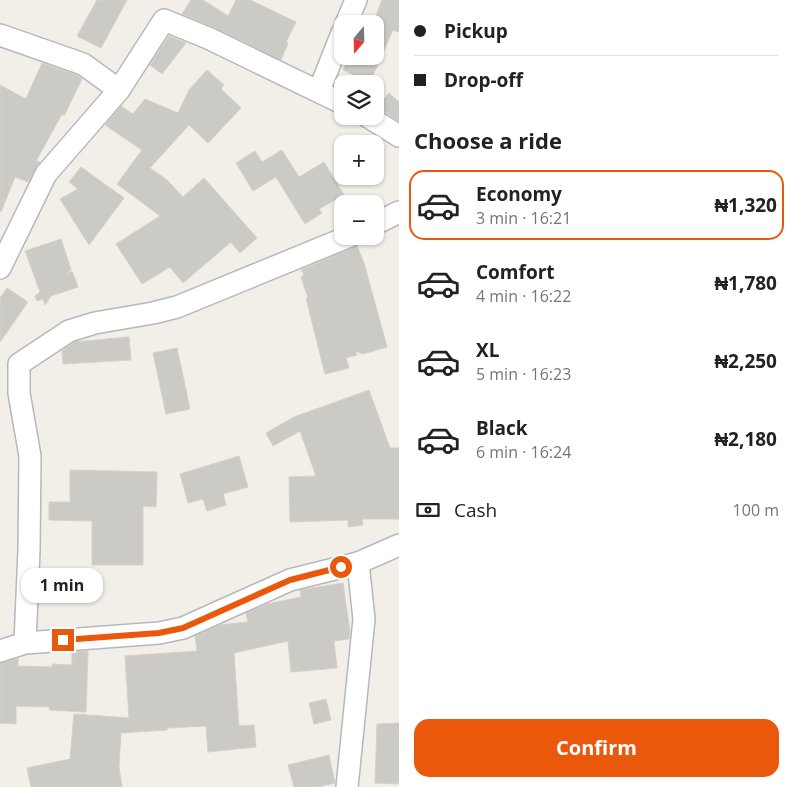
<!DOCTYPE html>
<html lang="en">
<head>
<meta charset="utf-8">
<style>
  :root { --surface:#fff; --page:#f6f6f6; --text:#222; --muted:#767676; --line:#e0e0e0; --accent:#ea580c }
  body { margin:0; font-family:"Open Sans",sans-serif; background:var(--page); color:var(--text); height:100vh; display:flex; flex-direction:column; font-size:19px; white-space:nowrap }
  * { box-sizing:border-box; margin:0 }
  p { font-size:16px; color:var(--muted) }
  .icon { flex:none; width:28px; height:28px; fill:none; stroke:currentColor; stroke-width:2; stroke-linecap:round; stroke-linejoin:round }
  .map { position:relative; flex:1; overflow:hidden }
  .side { display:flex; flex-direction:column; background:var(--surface); width:395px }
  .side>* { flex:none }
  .top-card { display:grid; align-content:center; height:110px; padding:0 15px; background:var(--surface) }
  .needle { width:32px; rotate:199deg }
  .fabs { position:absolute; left:334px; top:15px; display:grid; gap:10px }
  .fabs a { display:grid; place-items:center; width:50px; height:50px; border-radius:10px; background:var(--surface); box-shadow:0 1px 4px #0004; font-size:25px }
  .end { position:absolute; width:22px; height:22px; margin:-11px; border:6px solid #ea580c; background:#fff; box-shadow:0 0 0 2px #fff }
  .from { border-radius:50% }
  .bubble { position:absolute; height:35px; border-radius:15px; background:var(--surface); box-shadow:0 1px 4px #0004; font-size:16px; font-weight:700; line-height:35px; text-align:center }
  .top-card b { display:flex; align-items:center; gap:18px; height:48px; font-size:19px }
  .top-card b+b { border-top:1px solid var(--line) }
  .top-card i { width:12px; height:12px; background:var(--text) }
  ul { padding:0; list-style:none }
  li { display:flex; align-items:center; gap:15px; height:70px; margin:0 10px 8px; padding:0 5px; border:2px solid transparent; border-radius:15px }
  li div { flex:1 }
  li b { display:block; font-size:19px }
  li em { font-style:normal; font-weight:700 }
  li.current { border-color:var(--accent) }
  li>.icon { width:45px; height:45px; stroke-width:1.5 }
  h2 { padding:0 15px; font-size:22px; line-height:60px }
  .pay { display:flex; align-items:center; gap:12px; height:55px; padding:0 15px; font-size:19px }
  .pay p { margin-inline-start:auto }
  .action { display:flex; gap:10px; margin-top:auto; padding:10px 15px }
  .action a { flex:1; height:58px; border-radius:15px; background:var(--accent); color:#fff; font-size:20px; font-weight:700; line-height:58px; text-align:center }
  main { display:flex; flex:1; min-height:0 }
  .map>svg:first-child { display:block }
  .building { fill:#cccac5; stroke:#d6d1c6 }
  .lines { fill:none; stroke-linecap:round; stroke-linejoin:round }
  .minor-casing { stroke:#b5b8bc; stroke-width:24 }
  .minor { stroke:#fff; stroke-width:21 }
  .route { stroke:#ea580c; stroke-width:6 }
</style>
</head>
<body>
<main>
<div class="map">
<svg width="399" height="787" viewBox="0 0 399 787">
  <rect width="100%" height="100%" fill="#f1efe8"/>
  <g class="building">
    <path d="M 97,0 L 127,0 L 101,48 L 77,36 Z"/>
    <path d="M 191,0 L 203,0 L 228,16 L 236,0 L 250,0 L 296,22 L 286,42 L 288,43 L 281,60 L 213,27 L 182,14 Z"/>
    <path d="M 382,0 L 399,0 L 399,32 L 393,30 L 370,82 L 343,70 L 349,56 L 375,56 L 375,18 Z"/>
    <path d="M 169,36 L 186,43 L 162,74 L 150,65 Z"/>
    <path d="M 42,63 L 77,75 L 82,79 L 64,116 L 62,114 L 36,161 L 40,162 L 28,182 L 15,177 L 1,212 L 0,211 L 0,85 L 26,99 Z"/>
    <path d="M 207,70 L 224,85 L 221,89 L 241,108 L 208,143 L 189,125 L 150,168 L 167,180 L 183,197 L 204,178 L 257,238 L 240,253 L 231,242 L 183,283 L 170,267 L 142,284 L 116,244 L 160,216 L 117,184 L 142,150 L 105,125 L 121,106 L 133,114 L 145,99 L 178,113 L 189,90 Z"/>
    <path d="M 389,93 L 399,102 L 399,121 L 377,107 Z"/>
    <path d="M 282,150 L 299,177 L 324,162 L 344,195 L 319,209 L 322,213 L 305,224 L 276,177 L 253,191 L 236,163 L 255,151 L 262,162 Z"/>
    <path d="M 81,167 L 124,198 L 89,245 L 60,199 L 78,189 L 69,182 Z"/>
    <path d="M 61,239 L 71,269 L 67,275 L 72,271 L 78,287 L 51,296 L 45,305 L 43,299 L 37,301 L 35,296 L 40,292 L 25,251 Z"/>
    <path d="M 357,246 L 364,263 L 387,347 L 363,354 L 355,351 L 357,355 L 346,358 L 349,368 L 325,374 L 306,298 L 308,298 L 301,277 L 304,275 L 301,270 Z"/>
    <path d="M 7,288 L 28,302 L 0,342 L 0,298 Z"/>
    <path d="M 129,337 L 131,360 L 63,364 L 62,351 L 74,342 Z"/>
    <path d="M 177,348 L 190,409 L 166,414 L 153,353 Z"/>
    <path d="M 369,390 L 390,448 L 399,448 L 399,519 L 362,519 L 363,525 L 348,527 L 348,520 L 290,522 L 289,477 L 316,476 L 300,431 L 273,446 L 266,433 L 294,417 Z"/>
    <path d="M 239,456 L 248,487 L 223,494 L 226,505 L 207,511 L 203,499 L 188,503 L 180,474 Z"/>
    <path d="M 70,470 L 157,472 L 156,507 L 143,506 L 143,565 L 92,565 L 92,521 L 49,520 L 49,502 L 70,502 Z"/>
    <path d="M 343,583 L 350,632 L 349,639 L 334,641 L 337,668 L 291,672 L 288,641 L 234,653 L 239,726 L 254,725 L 256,747 L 208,752 L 206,726 L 167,728 L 167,730 L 121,733 L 119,767 L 122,787 L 31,787 L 27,768 L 70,759 L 74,714 L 129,718 L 125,656 L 197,651 L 195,636 L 219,625 L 248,622 L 246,613 L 267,604 L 301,597 L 300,590 Z"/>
    <path d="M 88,651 L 86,712 L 49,710 L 50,707 L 16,706 L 16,724 L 0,723 L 0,663 L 18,658 L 18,666 L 52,667 L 52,664 L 72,665 L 72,652 Z"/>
    <path d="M 326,699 L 331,720 L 314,724 L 309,703 Z"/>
    <path d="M 399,723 L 399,784 L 375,783 L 377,724 Z"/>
    <path d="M 329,755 L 335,783 L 317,787 L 294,787 L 288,765 Z"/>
  </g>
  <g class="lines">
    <g class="minor-casing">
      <g id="minor">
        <path d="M 346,24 L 356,0"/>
        <path d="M 0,35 L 83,64 L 119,90"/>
        <path d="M 319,91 L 342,33"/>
        <path d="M 367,116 L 399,136"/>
        <path d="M 375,224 L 399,212"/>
        <path d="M 0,268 L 46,174 L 119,90 L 164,20 L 208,38 L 342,103"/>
        <path d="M 25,643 L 29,550 L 30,456 L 19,393 L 19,364 L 69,331 L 95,323 L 153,313 L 177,307 L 350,236"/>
        <path d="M 0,651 L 25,643 L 159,633 L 183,628 L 290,580 L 358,563 L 399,545"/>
        <path d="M 347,787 L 364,619 L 358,563"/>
      </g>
    </g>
    <use href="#minor" class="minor"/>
  </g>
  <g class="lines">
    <path class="route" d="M 63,640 L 159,633 L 183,628 L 290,580 L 341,567"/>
  </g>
</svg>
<div class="fabs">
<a><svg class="needle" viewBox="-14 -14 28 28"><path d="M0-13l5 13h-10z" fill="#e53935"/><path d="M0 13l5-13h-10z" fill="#767676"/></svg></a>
<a><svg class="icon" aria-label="layers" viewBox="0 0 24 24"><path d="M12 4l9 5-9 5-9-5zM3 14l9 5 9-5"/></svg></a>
<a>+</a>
<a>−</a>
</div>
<i class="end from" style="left:341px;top:567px"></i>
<i class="end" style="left:63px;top:640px"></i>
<div class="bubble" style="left:21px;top:568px;width:82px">1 min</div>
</div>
<section class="side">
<div class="top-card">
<b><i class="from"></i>Pickup</b>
<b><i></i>Drop-off</b>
</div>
<h2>Choose a ride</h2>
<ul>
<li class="current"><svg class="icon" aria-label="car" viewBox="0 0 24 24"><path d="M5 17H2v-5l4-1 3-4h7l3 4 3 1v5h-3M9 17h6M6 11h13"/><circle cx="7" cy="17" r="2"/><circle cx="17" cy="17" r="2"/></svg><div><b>Economy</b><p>3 min · 16:21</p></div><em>₦1,320</em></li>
<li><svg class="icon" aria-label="car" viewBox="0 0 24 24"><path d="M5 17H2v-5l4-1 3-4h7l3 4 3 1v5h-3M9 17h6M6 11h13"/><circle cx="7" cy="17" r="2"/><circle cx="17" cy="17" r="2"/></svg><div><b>Comfort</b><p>4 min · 16:22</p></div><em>₦1,780</em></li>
<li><svg class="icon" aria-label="car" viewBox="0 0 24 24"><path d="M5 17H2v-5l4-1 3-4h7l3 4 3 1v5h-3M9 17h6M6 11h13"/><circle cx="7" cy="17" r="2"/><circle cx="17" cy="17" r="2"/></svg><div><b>XL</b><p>5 min · 16:23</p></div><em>₦2,250</em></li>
<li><svg class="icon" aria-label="car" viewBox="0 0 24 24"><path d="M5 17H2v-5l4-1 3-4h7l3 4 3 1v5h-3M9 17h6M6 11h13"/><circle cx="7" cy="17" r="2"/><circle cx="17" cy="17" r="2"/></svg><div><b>Black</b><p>6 min · 16:24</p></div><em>₦2,180</em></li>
</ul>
<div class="pay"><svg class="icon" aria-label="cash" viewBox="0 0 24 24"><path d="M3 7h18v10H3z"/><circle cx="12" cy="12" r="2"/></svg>Cash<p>100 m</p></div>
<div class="action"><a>Confirm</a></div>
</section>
</main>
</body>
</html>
